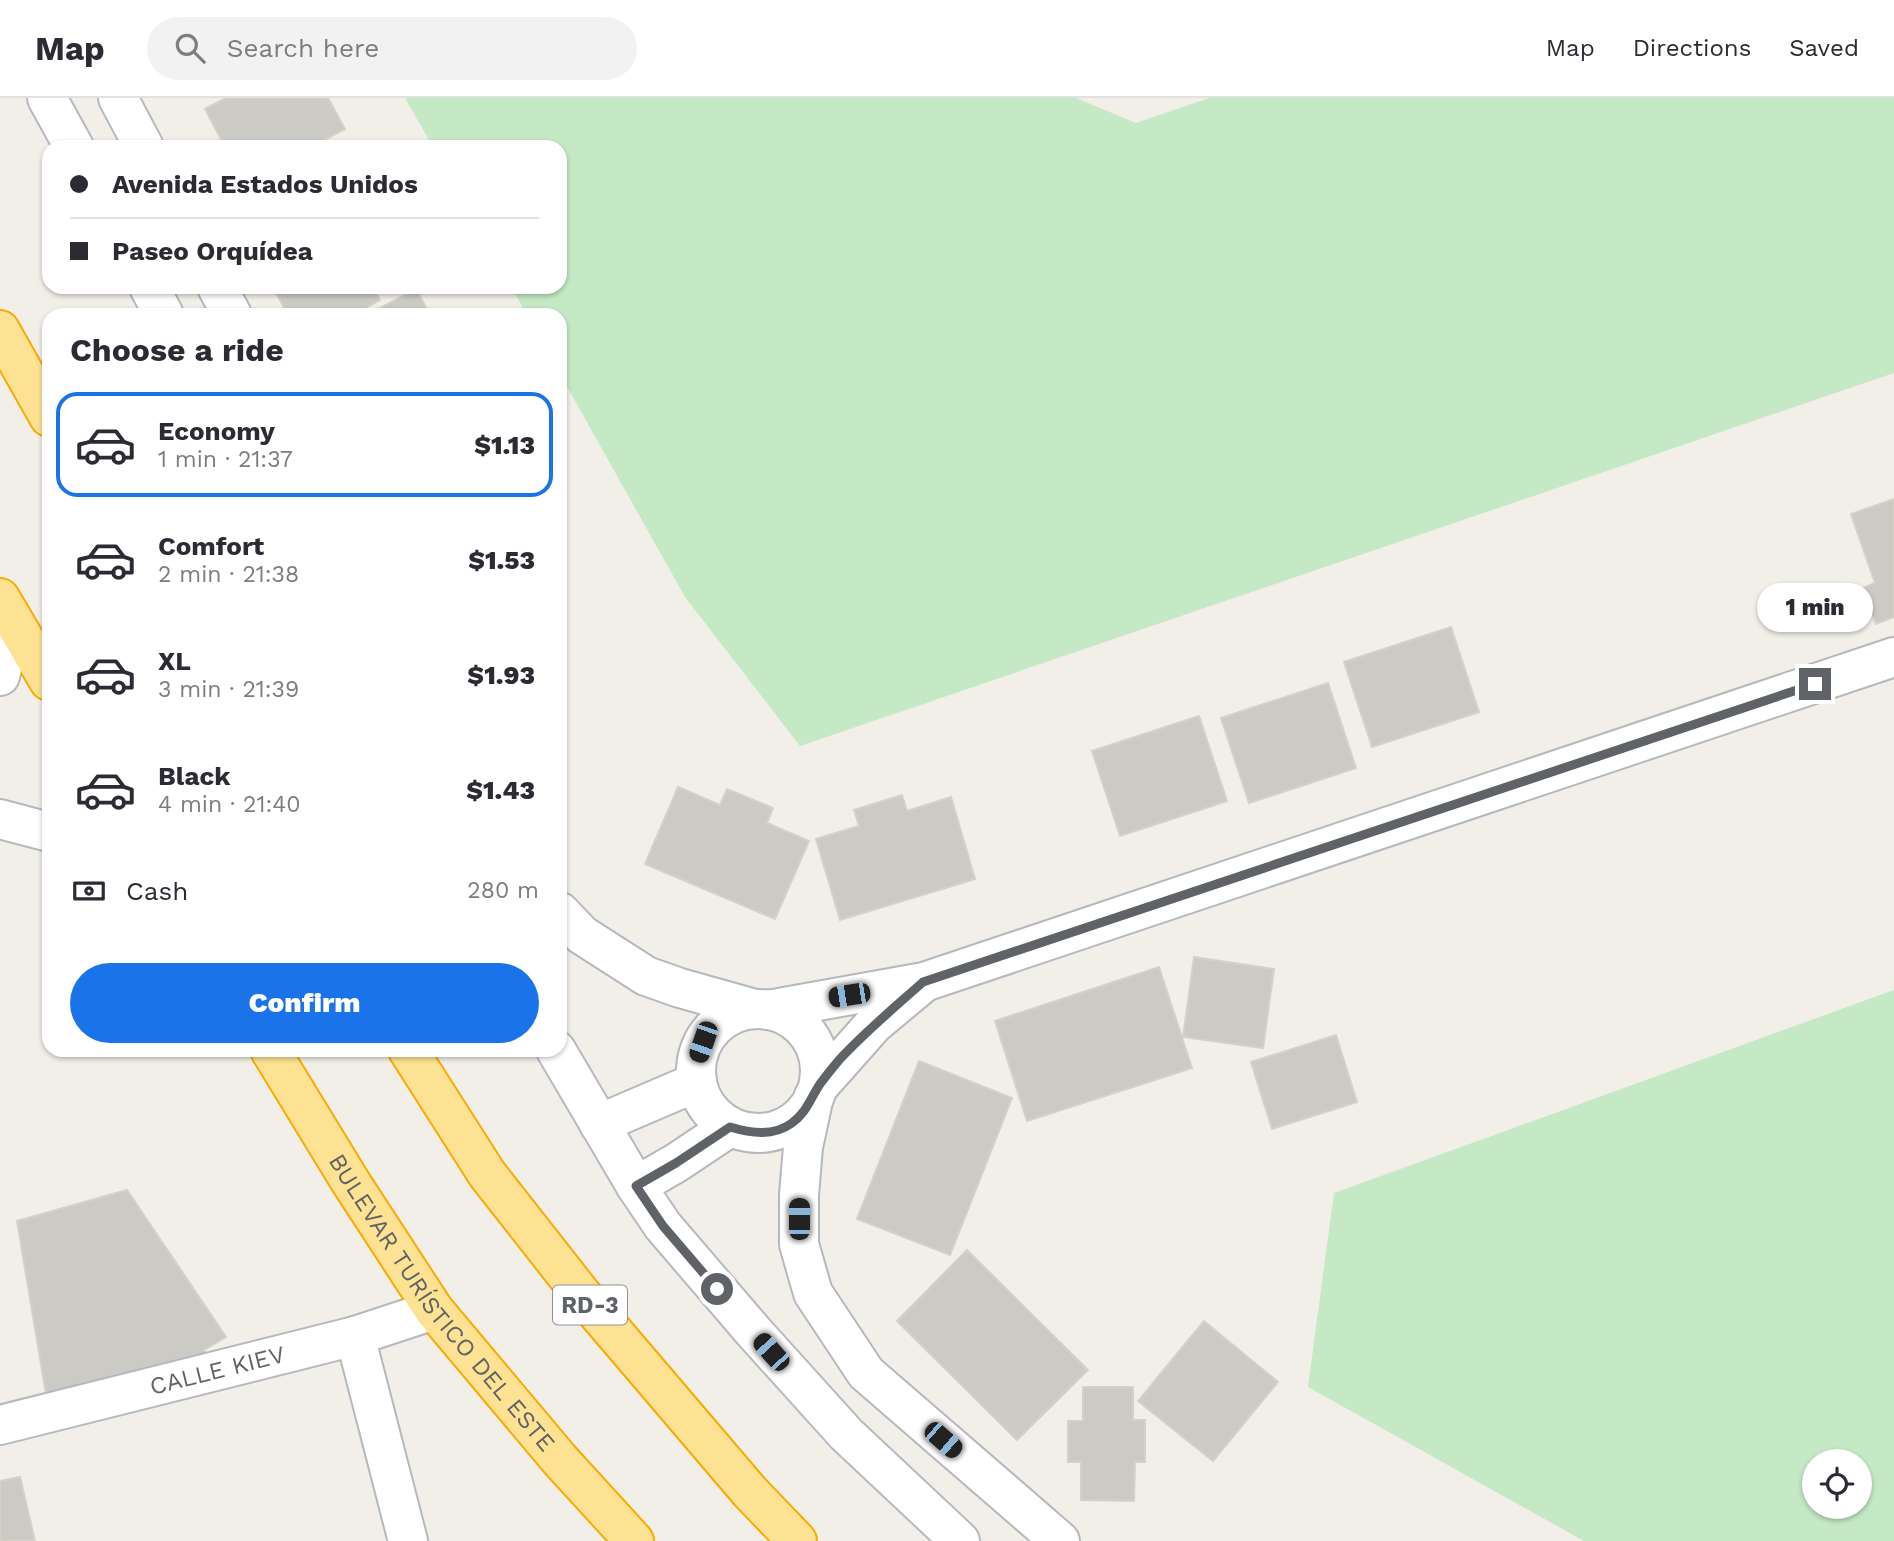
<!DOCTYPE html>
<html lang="en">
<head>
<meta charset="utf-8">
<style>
  :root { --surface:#fff; --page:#f2f2f3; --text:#2b2b33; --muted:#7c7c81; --line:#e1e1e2; --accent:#1a73e8 }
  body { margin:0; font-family:"Work Sans",sans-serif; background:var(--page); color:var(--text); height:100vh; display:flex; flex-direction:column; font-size:26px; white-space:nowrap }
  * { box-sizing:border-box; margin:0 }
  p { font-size:23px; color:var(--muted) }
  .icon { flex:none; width:38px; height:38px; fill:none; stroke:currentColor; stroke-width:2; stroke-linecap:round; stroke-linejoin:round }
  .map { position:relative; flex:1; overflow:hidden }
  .sheet { position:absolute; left:42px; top:210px; width:525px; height:749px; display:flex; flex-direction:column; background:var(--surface); border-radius:21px; box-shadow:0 2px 5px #0004 }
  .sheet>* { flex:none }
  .guide { position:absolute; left:42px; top:42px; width:525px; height:154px; border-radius:21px; box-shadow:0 2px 5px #0004; display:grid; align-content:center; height:154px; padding:0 28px; background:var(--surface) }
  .fabs { position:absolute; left:1802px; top:1351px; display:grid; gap:14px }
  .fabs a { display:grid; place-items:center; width:70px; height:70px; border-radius:50%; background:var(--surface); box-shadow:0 2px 5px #0004; font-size:35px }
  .end { position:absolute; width:32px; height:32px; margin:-16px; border:9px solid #5f6368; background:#fff; box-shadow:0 0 0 4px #fff }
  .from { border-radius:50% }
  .bubble { position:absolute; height:49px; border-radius:24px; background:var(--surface); box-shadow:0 2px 5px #0004; font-size:23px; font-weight:800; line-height:49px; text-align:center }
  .car { position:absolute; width:21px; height:42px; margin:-21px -10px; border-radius:9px; box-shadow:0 0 5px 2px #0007; background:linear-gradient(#222 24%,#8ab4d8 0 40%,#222 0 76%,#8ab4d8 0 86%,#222 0) }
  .guide b { display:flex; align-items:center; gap:24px; height:66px; font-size:26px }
  .guide b+b { border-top:2px solid var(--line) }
  .guide i { width:18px; height:18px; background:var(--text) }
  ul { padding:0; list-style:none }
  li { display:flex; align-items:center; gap:21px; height:105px; margin:0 14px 10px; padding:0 14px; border:4px solid transparent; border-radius:21px }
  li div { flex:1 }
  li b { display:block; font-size:26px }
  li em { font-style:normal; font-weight:800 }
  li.active { border-color:var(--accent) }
  li>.icon { width:63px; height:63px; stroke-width:1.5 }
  h2 { padding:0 28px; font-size:32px; line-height:84px }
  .pay { display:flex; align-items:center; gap:18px; height:77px; padding:0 28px; font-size:26px }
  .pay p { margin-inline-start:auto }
  .button { display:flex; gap:14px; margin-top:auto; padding:14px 28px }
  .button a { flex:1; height:80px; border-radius:42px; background:var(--accent); color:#fff; font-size:28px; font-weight:800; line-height:80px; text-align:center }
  header { display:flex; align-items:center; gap:42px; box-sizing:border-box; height:98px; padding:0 35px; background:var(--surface); border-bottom:2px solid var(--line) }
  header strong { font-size:33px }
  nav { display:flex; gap:38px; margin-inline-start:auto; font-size:24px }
  .search { width:490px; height:63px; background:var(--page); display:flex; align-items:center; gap:18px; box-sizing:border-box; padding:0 24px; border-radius:38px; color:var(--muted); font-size:26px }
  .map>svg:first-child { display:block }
  .green { fill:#c5e8c5; fill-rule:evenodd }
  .building { fill:#cccac5; stroke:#d6d1c6; stroke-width:2 }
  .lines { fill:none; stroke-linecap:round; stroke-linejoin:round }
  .street-casing { stroke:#b5b8bc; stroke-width:42 }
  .secondary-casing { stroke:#b6babf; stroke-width:42 }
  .highway-casing { stroke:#f9ab00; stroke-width:42 }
  .street { stroke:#fff; stroke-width:38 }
  .secondary { stroke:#fff; stroke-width:38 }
  .highway { stroke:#fde293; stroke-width:38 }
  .route { stroke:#5f6368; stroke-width:9 }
  .labels { text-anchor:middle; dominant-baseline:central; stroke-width:7; stroke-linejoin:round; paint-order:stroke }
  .shield { fill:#fff; stroke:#8f9295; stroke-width:2 }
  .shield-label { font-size:23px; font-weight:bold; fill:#5f6368 }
  .street-label { font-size:24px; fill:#5f6368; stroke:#fff }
</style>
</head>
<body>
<header>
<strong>Map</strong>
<div class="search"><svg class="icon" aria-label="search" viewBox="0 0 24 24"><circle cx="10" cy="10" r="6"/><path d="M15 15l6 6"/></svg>Search here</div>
<nav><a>Map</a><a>Directions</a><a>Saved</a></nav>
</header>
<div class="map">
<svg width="1894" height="1443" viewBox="0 0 1894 1443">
  <rect width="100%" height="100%" fill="#f1efe8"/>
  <g class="green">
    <path d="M 405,0 L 1076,0 L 1136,25 L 1209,0 L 1894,0 L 1894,275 L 800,648 L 685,499 L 560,276 L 560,217 L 527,217 L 511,189 L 560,189 L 560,49 L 433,49 Z"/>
    <path d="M 1894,892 L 1894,1443 L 1584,1443 L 1308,1289 L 1334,1095 ZM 1815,1363 L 1860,1363 L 1860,1409 L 1815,1409 Z"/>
  </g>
  <g class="building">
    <path d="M 226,0 L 328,0 L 345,31 L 322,43 L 325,49 L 225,49 L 205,11 Z"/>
    <path d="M 273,189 L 373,189 L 380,202 L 352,217 L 288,217 Z"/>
    <path d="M 416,191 L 430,217 L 367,217 Z"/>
    <path d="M 1894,401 L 1894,519 L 1876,526 L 1863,490 L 1875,485 L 1851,416 Z"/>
    <path d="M 1451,529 L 1479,614 L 1372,649 L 1344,564 Z"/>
    <path d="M 1328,585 L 1356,670 L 1249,705 L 1221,620 Z"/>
    <path d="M 1199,618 L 1227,703 L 1120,738 L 1092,653 Z"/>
    <path d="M 678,689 L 720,707 L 727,691 L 773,710 L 767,725 L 809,743 L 775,821 L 645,766 Z"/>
    <path d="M 902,697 L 907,713 L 951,699 L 975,781 L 840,822 L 816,741 L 859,728 L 854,712 Z"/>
    <path d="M 1194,859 L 1274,871 L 1263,950 L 1183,939 Z"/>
    <path d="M 1159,869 L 1192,970 L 1027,1023 L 995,923 Z"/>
    <path d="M 1336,937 L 1357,1004 L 1272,1031 L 1251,964 Z"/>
    <path d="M 919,963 L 1012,1000 L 950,1157 L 857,1121 Z"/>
    <path d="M 127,1092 L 226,1239 L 204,1252 L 209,1261 L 47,1302 L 17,1123 Z"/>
    <path d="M 967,1152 L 1088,1272 L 1017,1342 L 897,1223 Z"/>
    <path d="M 1204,1223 L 1278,1284 L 1213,1363 L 1138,1303 Z"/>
    <path d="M 1083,1289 L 1133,1289 L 1133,1322 L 1145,1322 L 1145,1364 L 1135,1364 L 1134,1403 L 1081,1402 L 1081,1364 L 1068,1364 L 1068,1323 L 1083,1323 Z"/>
    <path d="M 20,1379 L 35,1443 L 0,1443 L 0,1383 Z"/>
  </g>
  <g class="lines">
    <g class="street-casing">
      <g id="street">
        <path d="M 118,0 L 144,49"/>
        <path d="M 217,189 L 232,217"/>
        <path d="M 0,578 L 14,524"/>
        <path d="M 0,721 L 49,734"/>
        <path d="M 560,814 L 582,837 L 646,878 L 680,890 L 755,911"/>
        <circle cx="758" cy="973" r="62"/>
        <path d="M 768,912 L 924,884 L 1894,559"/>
        <path d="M 819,988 L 874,926 L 922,886"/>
        <path d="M 814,998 L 803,1049 L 799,1097 L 799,1146 L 813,1195 L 866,1275 L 1060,1443"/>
        <path d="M 599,1026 L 697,984"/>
        <path d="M 636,1088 L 676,1065 L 730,1029"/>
        <path d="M 355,1238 L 408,1443"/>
        <path id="s1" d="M 0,1327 L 355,1238 L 434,1212"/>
      </g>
    </g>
    <g class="secondary-casing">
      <g id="secondary">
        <path d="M 47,0 L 74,49"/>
        <path d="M 149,189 L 164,217"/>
        <path d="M 556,952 L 636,1088 L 663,1128 L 753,1233 L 846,1336 L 960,1443"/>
      </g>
    </g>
    <g class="highway-casing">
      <g id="highway">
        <path d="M 0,232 L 49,319"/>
        <path d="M 0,500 L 49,583"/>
        <path id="s2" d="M 270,952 L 350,1083 L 434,1212 L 560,1362 L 634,1443"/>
        <path d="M 408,952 L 487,1076 L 582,1197 L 750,1394 L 797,1443"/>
      </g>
    </g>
    <use href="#street" class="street"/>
    <use href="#secondary" class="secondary"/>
    <use href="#highway" class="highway"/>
  </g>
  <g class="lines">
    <path class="route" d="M 717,1191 L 663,1128 L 636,1088 L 676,1065 L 730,1029 C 750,1035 773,1039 792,1025 C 807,1014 810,1001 820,986 C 826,978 833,969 840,961 C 866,933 895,909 923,884 L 1815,586"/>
  </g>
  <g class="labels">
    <rect class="shield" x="553" y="1187.5" width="74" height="39" rx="5"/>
    <g class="shield-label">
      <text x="590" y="1207">RD-3</text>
    </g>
    <g class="street-label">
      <text stroke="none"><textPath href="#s2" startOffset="306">BULEVAR TURÍSTICO DEL ESTE</textPath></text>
      <text stroke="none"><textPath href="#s1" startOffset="224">CALLE KIEV</textPath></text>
    </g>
  </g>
</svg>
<div class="fabs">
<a><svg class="icon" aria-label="locate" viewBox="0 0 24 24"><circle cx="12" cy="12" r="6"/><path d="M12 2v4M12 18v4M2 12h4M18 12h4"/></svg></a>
</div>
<i class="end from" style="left:717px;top:1191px"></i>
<i class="end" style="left:1815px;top:586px"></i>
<div class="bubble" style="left:1757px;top:485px;width:116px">1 min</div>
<i class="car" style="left:849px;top:897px;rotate:261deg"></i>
<i class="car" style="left:703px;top:944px;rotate:199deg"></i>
<i class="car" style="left:799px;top:1121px;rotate:0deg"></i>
<i class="car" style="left:771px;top:1254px;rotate:318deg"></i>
<i class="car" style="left:943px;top:1342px;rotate:131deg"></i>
<div class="guide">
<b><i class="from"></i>Avenida Estados Unidos</b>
<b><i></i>Paseo Orquídea</b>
</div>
<section class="sheet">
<h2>Choose a ride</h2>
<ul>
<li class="active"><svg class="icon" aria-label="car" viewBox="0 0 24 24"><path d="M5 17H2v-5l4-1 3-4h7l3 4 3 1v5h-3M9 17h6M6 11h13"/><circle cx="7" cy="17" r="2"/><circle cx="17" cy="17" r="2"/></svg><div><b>Economy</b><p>1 min · 21:37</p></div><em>$1.13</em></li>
<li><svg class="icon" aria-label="car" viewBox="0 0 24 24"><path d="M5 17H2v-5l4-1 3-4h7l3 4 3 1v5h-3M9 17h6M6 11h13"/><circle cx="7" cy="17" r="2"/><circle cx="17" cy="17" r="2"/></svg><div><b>Comfort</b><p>2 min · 21:38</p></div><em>$1.53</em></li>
<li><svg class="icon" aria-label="car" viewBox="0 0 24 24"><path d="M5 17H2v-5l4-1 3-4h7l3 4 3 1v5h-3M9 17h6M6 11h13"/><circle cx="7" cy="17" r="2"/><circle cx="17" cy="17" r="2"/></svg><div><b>XL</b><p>3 min · 21:39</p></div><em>$1.93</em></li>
<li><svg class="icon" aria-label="car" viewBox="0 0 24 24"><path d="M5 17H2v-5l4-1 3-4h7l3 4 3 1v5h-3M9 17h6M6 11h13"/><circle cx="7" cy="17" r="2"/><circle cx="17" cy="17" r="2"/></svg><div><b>Black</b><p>4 min · 21:40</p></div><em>$1.43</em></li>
</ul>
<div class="pay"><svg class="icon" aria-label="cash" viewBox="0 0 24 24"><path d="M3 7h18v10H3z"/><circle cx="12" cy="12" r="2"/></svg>Cash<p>280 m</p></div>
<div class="button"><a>Confirm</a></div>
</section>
</div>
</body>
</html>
